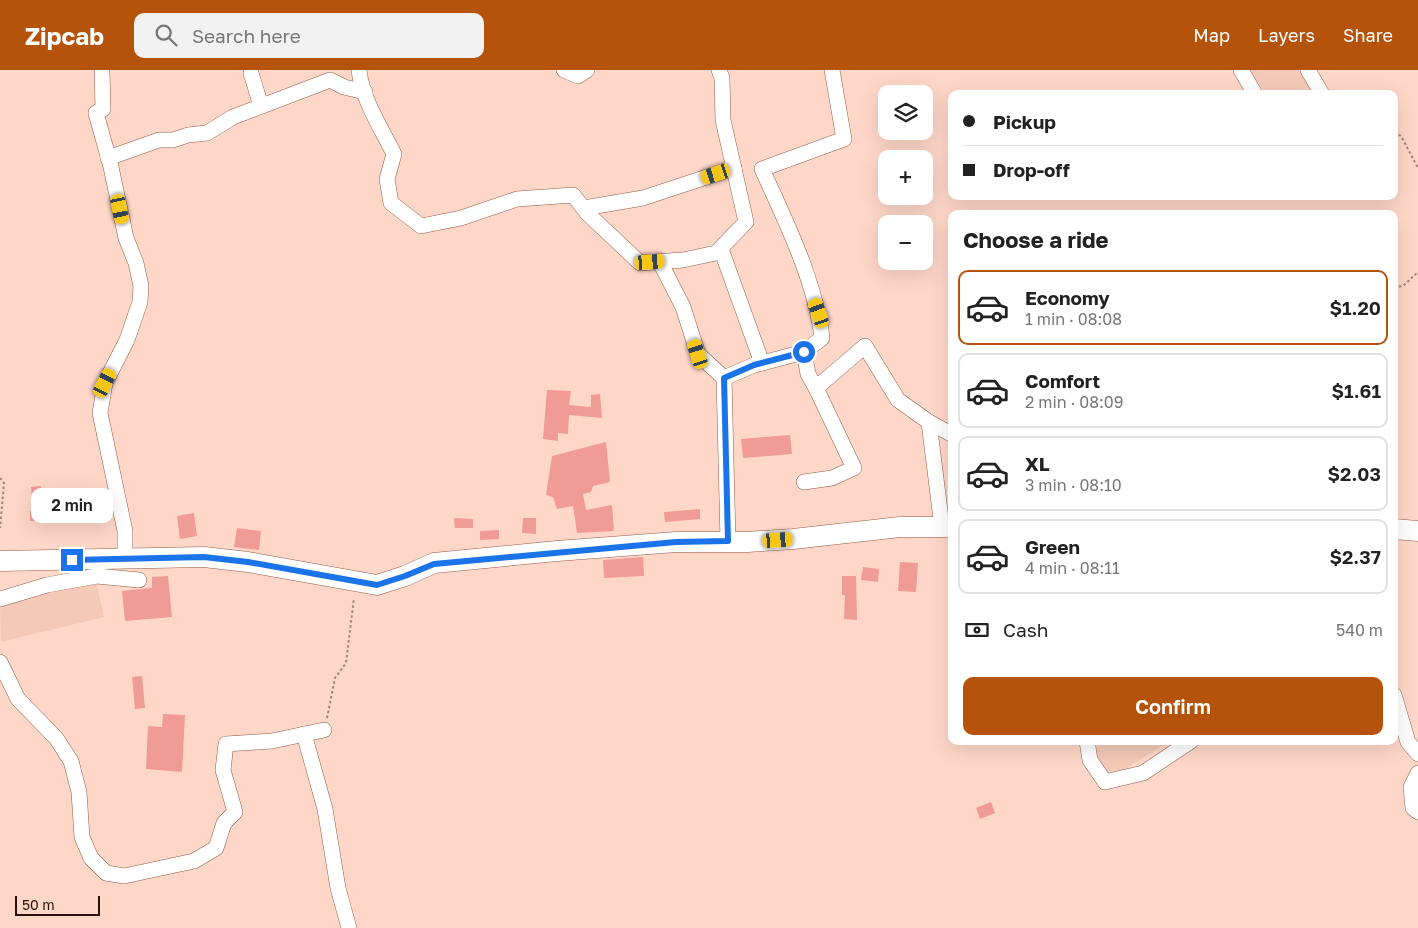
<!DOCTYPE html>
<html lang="en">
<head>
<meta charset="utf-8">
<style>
  :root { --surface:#fff; --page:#f2f2f2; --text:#222; --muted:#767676; --line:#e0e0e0; --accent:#b45309 }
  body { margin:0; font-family:"Golos Text",sans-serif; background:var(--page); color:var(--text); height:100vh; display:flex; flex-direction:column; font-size:19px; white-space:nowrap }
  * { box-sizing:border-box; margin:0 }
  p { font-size:16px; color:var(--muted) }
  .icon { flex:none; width:28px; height:28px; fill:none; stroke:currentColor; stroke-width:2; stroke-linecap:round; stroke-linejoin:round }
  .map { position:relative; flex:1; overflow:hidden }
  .details { position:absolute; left:948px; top:140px; width:450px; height:535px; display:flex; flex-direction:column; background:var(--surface); border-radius:10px; box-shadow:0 5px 20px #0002 }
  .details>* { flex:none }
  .banner { position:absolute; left:948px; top:20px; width:450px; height:110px; border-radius:10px; box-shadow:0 5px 20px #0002; display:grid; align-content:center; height:110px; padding:0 15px; background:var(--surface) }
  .fabs { position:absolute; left:878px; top:15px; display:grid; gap:10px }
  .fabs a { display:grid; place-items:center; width:55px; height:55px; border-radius:10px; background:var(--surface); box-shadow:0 5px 20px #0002; font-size:25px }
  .scale { position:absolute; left:15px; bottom:12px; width:85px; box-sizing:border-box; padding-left:5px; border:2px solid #281209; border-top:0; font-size:14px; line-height:18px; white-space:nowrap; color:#281209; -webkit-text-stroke:4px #fed7c8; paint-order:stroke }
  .end { position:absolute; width:22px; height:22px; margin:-11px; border:6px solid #1a73e8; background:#fff; box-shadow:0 0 0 2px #fff }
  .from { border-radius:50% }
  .bubble { position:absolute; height:35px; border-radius:10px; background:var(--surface); box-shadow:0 5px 20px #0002; font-size:16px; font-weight:600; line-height:35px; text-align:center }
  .car { position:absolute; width:15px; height:30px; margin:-15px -8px; border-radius:6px; box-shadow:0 0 4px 1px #0007; background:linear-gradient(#f5c518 24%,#345 0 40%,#f5c518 0 76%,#345 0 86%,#f5c518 0) }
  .banner b { display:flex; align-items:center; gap:18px; height:48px; font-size:19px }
  .banner b+b { border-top:1px solid var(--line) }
  .banner i { width:12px; height:12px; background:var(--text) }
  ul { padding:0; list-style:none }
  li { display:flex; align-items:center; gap:15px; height:75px; margin:0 10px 8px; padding:0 5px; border:2px solid var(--line); border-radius:10px }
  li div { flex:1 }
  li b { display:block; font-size:19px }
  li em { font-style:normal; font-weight:600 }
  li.selected { border-color:var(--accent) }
  li>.icon { width:45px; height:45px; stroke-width:1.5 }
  h2 { padding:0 15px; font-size:22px; line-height:60px }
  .pay { display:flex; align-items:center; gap:12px; height:55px; padding:0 15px; font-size:19px }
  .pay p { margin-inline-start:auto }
  .button { display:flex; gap:10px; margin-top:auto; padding:10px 15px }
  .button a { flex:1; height:58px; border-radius:10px; background:var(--accent); color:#fff; font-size:20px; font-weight:600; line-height:58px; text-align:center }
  header { display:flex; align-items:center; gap:30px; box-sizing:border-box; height:70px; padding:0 25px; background:var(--accent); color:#fff }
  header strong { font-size:24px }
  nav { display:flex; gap:28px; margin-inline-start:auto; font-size:18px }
  .search { width:350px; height:45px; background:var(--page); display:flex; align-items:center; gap:12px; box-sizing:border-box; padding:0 18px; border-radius:10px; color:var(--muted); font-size:19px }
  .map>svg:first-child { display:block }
  .built { fill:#f4c9b8 }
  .building { fill:#f19b97 }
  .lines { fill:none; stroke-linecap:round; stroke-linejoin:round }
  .minor-casing { stroke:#915b45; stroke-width:16 }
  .major-casing { stroke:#915b45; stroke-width:21 }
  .path { stroke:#a28276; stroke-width:2; stroke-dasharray:2.5 2.5; stroke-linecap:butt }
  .minor { stroke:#fff; stroke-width:15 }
  .major { stroke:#fff; stroke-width:20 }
  .route { stroke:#1a73e8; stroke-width:6 }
</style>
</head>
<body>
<header>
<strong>Zipcab</strong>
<div class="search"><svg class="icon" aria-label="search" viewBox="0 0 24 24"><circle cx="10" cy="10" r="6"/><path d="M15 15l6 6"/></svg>Search here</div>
<nav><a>Map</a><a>Layers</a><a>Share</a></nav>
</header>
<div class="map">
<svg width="1418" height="858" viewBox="0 0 1418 858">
  <rect width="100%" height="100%" fill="#fed7c8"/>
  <g class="built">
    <path d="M 1250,0 L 1300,0 L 1316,24 L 1266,24 Z"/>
    <path d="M 96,512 L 104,547 L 1,572 L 0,535 Z"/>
    <path d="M 1097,671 L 1170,671 L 1120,702 L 1107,701 L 1097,691 L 1094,679 Z"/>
  </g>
  <g class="building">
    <path d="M 547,320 L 571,321 L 569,335 L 591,337 L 591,325 L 600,324 L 602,348 L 569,345 L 568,364 L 558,363 L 558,371 L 543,369 Z"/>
    <path d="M 790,365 L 792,384 L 743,388 L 741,369 Z"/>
    <path d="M 606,372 L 610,412 L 593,416 L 591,422 L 583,424 L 586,440 L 612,435 L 614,461 L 577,463 L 573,436 L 557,439 L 553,427 L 546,425 L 552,386 Z"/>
    <path d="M 41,416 L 43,451 L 30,451 L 30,441 L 33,441 L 31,417 Z"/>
    <path d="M 700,439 L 700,449 L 665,452 L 664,442 Z"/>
    <path d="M 194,443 L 197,466 L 180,469 L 177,446 Z"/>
    <path d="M 454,448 L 473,449 L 473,458 L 455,458 Z"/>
    <path d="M 523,448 L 536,448 L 536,464 L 522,463 Z"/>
    <path d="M 237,458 L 261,461 L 259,480 L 234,477 Z"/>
    <path d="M 499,460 L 499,469 L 480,470 L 480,461 Z"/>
    <path d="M 643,487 L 644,506 L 604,508 L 603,490 Z"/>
    <path d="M 900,492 L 918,493 L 916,522 L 898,521 Z"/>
    <path d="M 863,497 L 879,499 L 878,512 L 861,510 Z"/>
    <path d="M 168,506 L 172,547 L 125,551 L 122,521 L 152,518 L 152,507 Z"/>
    <path d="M 842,506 L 856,506 L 857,550 L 844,549 L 845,525 L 842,525 Z"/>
    <path d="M 142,606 L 145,638 L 135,639 L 132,607 Z"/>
    <path d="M 163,644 L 185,645 L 182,702 L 146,699 L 148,656 L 162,657 Z"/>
    <path d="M 991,732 L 995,743 L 980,749 L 976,738 Z"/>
  </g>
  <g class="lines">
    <g class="minor-casing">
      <g id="minor">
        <path d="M 102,0 L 103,39 L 96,43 L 111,97 L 126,168 L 136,193 L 141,216 L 140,232 L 127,270 L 105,313 L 100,343 L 125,461 L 125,489"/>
        <path d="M 359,0 C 362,29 381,58 394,84 L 387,109 L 391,133 L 421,156 L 461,148 L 517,129 L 573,125 L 588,144 L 640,193 L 683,190 L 716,183 L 746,152 L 723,50 L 722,8 L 719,0"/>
        <path d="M 564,0 L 578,6 L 587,0"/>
        <path d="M 1241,0 L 1255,24"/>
        <path d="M 1308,0 L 1322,24"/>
        <path d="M 251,3 L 261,36"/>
        <path d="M 108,88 L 159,70 L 173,70 L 188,65 L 207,63 L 233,47 L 330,10 L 344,17 L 365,22"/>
        <path d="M 584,138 L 643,128 L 734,98"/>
        <path d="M 721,179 L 762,293"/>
        <path d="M 660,192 L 683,237 L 698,284 L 724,308"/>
        <path d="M 804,282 L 808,304 L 816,318"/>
        <path d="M 804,412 L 832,408 L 854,398 L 816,318 L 865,276 L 898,330 L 929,352"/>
        <path d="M 942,457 L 929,352 L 951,364"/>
        <path d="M 728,471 L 724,308 L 754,295 L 804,282 L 822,268 C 815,210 786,152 762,99 L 844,69 L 832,0"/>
        <path d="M 0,529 L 47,515 L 97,506 L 139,510"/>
        <path d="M 0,592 L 18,629 L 56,668 L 71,691 L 79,722 L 82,767 L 91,788 L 106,803 L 124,806 L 194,791 L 216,778 L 224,753 L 235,742 L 223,700 L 226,674 L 272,671 L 324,660"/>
        <path d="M 1394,625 L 1408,672 L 1418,684"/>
        <path d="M 304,664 L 325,739 L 338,818 L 349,858"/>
        <path d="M 1087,671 L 1090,690 L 1105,712 L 1143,703 L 1191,671"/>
        <path d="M 1418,703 L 1411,717 L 1413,738 L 1418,742"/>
      </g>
    </g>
    <g class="major-casing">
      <g id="major">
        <path d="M 1394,459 L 1418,461"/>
        <path d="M 0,491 L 204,487 L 248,492 L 377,515 L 405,506 L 434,493 L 557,481 L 676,472 L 747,472 L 793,469 L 900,457 L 951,457"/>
      </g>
    </g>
    <g class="path">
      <path d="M 1394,63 L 1401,66 L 1418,98"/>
      <path d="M 1394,217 L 1403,216 L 1418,202"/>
      <path d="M 0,408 L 4,413 L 0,458"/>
      <path d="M 327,648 L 335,608 L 346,593 L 354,528"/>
    </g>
    <use href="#minor" class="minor"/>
    <use href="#major" class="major"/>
  </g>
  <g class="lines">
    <path class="route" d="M 72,490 L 204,487 L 248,492 L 377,515 L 405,506 L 434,494 L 676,472 L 728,471 L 724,308 L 754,295 L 804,282"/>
  </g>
</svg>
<div class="fabs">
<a><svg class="icon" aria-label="layers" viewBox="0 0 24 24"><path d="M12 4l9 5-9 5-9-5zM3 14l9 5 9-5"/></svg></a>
<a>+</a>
<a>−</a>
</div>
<div class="scale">50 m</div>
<i class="end from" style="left:804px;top:282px"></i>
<i class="end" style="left:72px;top:490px"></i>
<div class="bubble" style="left:31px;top:418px;width:82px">2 min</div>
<i class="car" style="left:716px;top:104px;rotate:252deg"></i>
<i class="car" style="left:120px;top:139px;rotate:168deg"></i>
<i class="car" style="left:650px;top:192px;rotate:86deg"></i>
<i class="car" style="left:819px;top:243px;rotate:341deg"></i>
<i class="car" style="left:698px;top:284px;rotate:342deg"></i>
<i class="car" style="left:105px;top:313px;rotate:27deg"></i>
<i class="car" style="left:778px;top:470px;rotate:86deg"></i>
<div class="banner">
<b><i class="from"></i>Pickup</b>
<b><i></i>Drop-off</b>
</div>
<section class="details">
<h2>Choose a ride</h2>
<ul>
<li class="selected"><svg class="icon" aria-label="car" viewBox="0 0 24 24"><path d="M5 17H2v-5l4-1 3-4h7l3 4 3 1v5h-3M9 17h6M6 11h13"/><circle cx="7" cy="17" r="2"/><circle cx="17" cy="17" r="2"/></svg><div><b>Economy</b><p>1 min · 08:08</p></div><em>$1.20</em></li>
<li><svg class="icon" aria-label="car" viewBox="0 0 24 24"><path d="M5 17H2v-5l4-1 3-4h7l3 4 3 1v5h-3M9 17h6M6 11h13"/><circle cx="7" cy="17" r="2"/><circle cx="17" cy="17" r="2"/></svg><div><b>Comfort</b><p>2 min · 08:09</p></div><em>$1.61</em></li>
<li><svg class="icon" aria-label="car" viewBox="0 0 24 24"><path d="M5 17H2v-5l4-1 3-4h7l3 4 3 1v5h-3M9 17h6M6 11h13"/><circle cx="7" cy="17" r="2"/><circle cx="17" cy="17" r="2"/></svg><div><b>XL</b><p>3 min · 08:10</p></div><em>$2.03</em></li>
<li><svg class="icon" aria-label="car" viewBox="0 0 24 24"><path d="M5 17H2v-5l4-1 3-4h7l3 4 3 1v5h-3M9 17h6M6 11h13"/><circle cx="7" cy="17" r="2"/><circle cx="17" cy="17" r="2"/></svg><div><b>Green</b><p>4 min · 08:11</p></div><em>$2.37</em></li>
</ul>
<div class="pay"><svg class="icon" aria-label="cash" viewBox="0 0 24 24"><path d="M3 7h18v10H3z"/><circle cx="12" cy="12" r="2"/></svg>Cash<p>540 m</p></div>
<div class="button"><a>Confirm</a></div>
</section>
</div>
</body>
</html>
